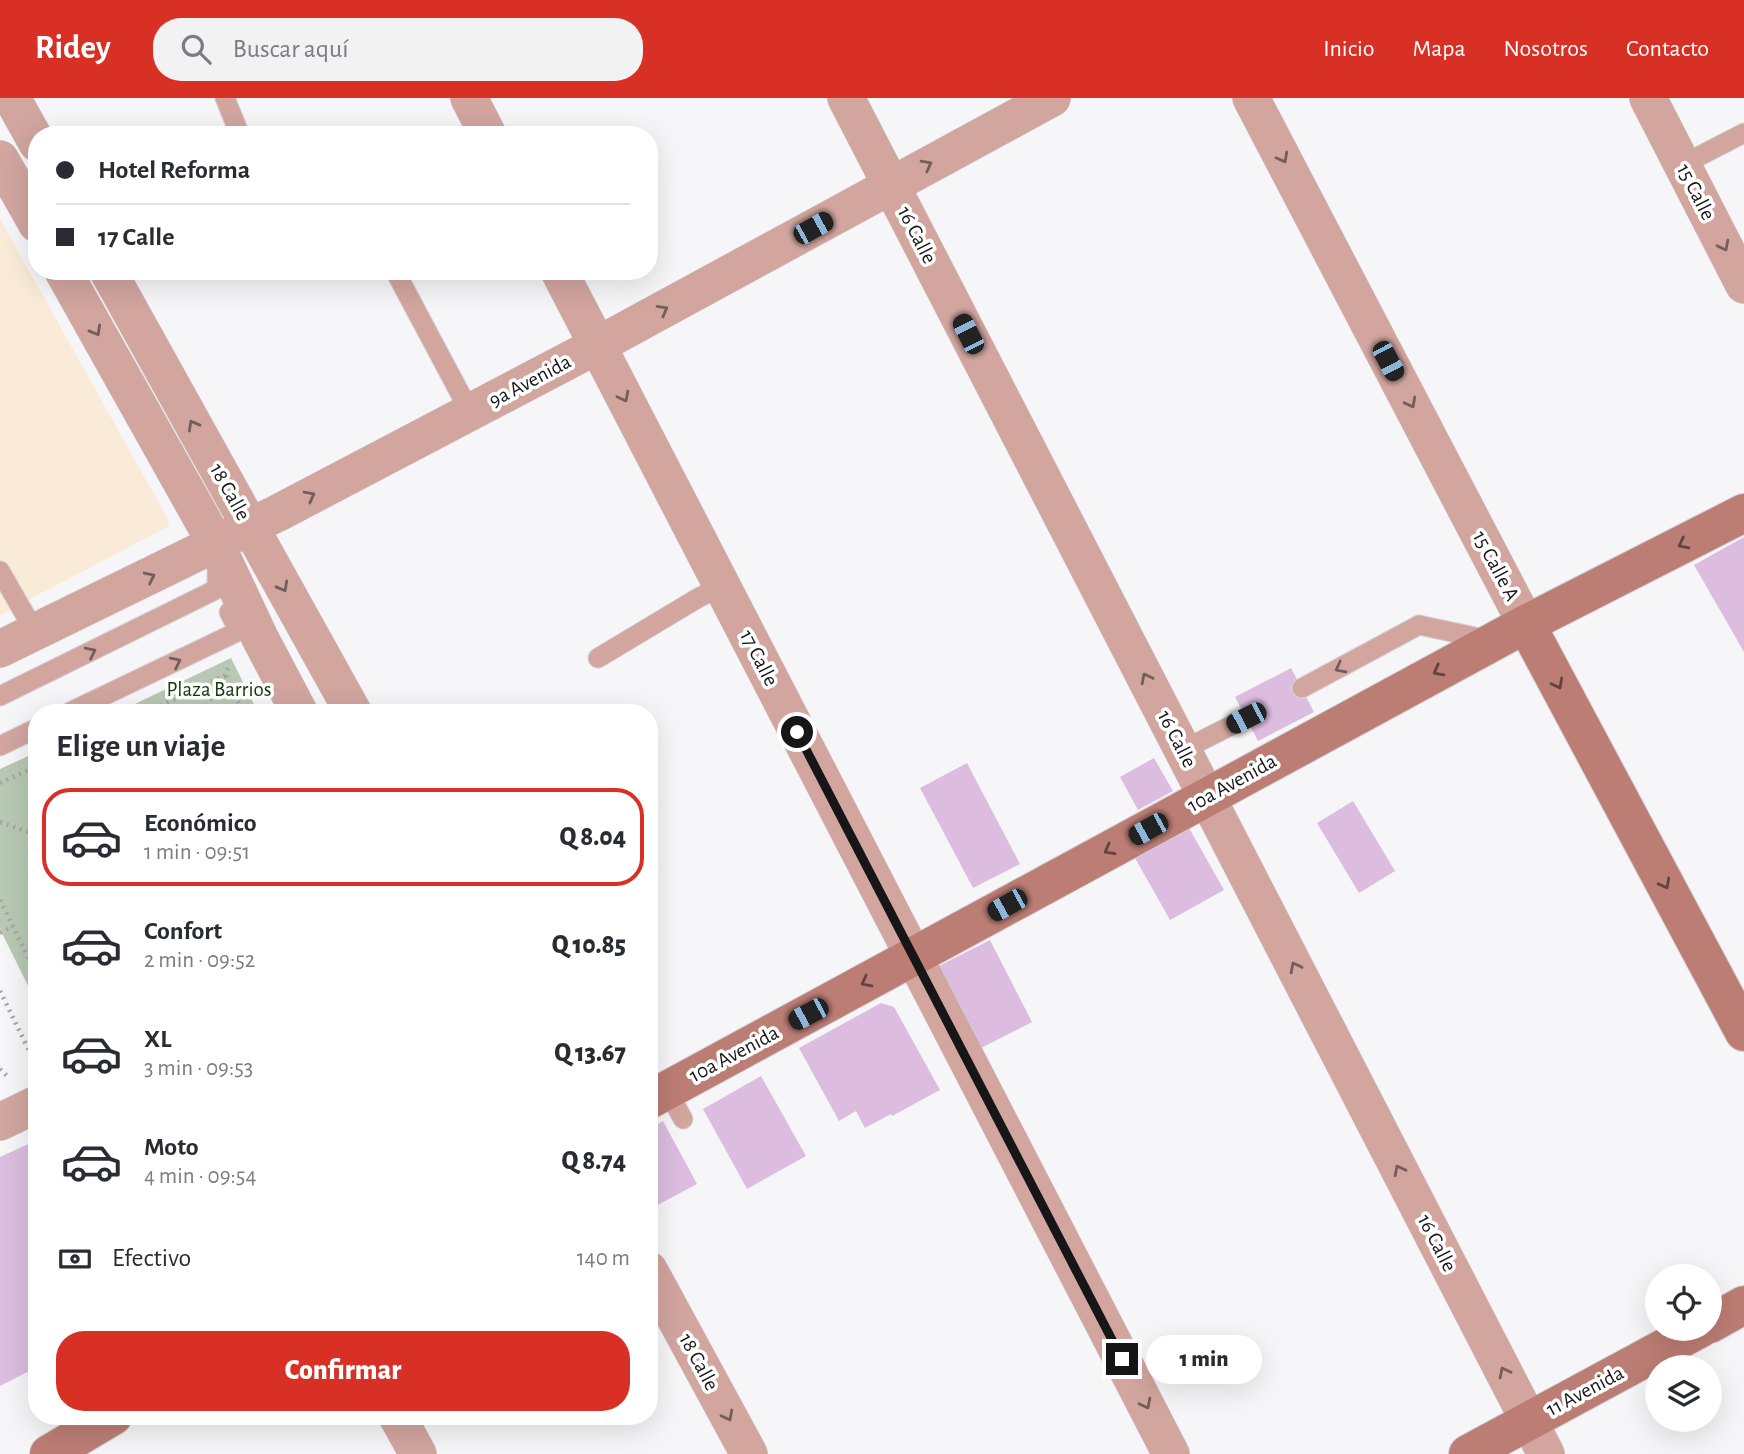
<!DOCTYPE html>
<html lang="es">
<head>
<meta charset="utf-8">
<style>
  :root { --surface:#fff; --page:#f2f2f3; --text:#2b2b33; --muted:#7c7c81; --line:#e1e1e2; --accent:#d93025 }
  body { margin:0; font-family:"Alegreya Sans",sans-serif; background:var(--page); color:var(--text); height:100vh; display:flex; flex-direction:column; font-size:26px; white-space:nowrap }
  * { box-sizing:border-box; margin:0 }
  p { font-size:23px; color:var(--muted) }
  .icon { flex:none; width:38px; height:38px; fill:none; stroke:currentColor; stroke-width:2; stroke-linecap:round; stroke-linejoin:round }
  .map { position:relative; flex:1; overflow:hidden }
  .drawer { position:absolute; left:28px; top:606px; width:630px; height:721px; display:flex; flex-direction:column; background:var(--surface); border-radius:28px; box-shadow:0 7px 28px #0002 }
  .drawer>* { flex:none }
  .guide { position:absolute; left:28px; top:28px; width:630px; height:154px; border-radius:28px; box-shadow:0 7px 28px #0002; display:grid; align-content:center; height:154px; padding:0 28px; background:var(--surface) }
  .fabs { position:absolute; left:1645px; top:1166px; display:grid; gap:14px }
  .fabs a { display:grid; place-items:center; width:77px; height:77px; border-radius:50%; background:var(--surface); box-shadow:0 7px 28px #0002; font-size:35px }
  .end { position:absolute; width:32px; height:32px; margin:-16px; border:9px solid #161617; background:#fff; box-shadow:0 0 0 4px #fff }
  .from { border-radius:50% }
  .bubble { position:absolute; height:49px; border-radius:24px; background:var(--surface); box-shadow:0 7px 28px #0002; font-size:23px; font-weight:800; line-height:49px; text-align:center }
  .car { position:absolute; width:21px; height:42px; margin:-21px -10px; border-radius:9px; box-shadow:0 0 5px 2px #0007; background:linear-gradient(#222 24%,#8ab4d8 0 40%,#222 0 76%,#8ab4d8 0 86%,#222 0) }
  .guide b { display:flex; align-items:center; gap:24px; height:66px; font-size:26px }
  .guide b+b { border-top:2px solid var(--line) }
  .guide i { width:18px; height:18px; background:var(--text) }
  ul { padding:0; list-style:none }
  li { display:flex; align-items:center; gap:21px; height:98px; margin:0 14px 10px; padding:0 14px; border:4px solid transparent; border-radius:28px }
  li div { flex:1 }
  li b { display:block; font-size:26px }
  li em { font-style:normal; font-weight:800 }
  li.active { border-color:var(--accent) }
  li>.icon { width:63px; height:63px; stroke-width:1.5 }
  h2 { padding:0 28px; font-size:32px; line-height:84px }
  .pay { display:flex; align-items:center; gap:18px; height:77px; padding:0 28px; font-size:26px }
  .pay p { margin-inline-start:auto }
  .cta { display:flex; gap:14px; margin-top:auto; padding:14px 28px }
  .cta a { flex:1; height:80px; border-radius:28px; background:var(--accent); color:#fff; font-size:28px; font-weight:800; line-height:80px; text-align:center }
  header { display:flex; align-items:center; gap:42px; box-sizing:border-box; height:98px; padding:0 35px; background:var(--accent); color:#fff }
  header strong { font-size:33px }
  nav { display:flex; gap:38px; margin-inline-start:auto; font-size:24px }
  .search { width:490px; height:63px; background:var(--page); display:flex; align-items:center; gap:18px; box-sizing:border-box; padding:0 24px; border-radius:28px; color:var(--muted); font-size:26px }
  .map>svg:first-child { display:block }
  .commercial { fill:#f9ebd7 }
  .green { fill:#b7c9b2 }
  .building { fill:#dcbde0 }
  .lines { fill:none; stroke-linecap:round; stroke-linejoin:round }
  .lane-casing { stroke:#d2d2d5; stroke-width:21 }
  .street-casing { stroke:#d2d2d5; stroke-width:38 }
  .secondary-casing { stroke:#d2d2d5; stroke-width:40 }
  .path { stroke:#a5a5a7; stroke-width:4.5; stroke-dasharray:2 5; stroke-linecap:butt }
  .lane { stroke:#d2a59f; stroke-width:19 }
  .street { stroke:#d2a59f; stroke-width:37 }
  .secondary { stroke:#bc7d74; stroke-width:38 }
  .oneway { stroke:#745e5b }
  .oneway2 { stroke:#614441 }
  .route { stroke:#161617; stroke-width:9 }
  .labels { text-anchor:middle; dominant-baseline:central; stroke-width:7; stroke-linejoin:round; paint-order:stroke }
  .street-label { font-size:21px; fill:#161617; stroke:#fff }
  .park-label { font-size:21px; fill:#133a07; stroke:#fff }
</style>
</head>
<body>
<header>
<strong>Ridey</strong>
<div class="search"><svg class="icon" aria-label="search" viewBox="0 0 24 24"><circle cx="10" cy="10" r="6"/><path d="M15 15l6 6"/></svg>Buscar aquí</div>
<nav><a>Inicio</a><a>Mapa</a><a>Nosotros</a><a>Contacto</a></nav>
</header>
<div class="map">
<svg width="1744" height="1356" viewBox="0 0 1744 1356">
  <rect width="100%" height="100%" fill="#f6f6f9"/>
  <path class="commercial" d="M 0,121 L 168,421 L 169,428 L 0,517 Z"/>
  <g class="green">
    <path d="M 231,560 L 258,614 L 118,614 Z"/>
    <path d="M 37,654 L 37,906 L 0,831 L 0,671 Z"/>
  </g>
  <g class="building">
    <path d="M 1744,439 L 1744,554 L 1694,467 Z"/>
    <path d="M 1291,570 L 1314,614 L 1258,643 L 1235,599 Z"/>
    <path d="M 1154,660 L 1173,693 L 1138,712 L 1120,679 Z"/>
    <path d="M 967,665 L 1020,766 L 973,790 L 920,690 Z"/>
    <path d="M 1353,703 L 1395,773 L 1359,795 L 1317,725 Z"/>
    <path d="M 1189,730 L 1224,792 L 1170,822 L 1135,760 Z"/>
    <path d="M 990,842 L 1032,924 L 979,951 L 937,869 Z"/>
    <path d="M 881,905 L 894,909 L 940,992 L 892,1018 L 891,1016 L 865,1030 L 856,1013 L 839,1023 L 799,950 Z"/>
    <path d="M 761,978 L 806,1058 L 747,1091 L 703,1011 Z"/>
    <path d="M 663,1023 L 697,1086 L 650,1111 L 649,1031 Z"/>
    <path d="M 37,1042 L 37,1269 L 0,1288 L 0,1059 Z"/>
  </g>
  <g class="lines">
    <g class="lane-casing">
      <g id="lane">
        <path d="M 225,0 L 240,37"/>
        <path d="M 1682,67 L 1744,35"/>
        <path d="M 395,173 L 470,314"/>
        <path d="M 0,473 L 35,534"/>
        <path d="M 598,560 L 698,500 L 722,488"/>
        <path d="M 1302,590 L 1419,527 L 1489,542"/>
        <path d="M 0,598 L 217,491 L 217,465"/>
        <path d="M 70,614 L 239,533 L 229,514"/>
        <path d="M 0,648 L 37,630"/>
        <path d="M 1183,652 L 1246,620"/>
        <path d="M 667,992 L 683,1021"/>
      </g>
    </g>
    <g class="street-casing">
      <g id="street">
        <path d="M 12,0 L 37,45"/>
        <path d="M 469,0 L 488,37"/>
        <path d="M 846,0 L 1546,1356"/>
        <path d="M 1251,0 L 1526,526"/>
        <path d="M 1648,0 L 1744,187"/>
        <path d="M 0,61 L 37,126"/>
        <path d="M 63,173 L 216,446 L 260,540 L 299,614"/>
        <path d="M 108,173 L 353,614"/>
        <path d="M 559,173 L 1171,1356"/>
        <path d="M 0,551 L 278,415 L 598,247 L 1052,0"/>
        <path d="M 0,1024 L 37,1006"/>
        <path d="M 649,1172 L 749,1356"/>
        <path d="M 397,1318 L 418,1356"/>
      </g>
    </g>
    <g class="secondary-casing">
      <g id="secondary">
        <path d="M 1526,526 L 1744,934"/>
        <path d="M 649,1002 L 1526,526 L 1744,415"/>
        <path d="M 1710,1226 L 1744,1207"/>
        <path d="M 49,1356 L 113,1318"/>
        <path d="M 1468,1356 L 1701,1230"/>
      </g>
    </g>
    <g class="path">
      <path d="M 226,578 L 243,614"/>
      <path d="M 148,614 L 225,577"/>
      <path d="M 202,614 L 225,577 L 229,568"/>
      <path d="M 0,685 L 37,668"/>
      <path d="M 0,724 L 37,737"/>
      <path d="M 0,802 L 37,878"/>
      <path d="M 0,835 L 13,828"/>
      <path d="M 0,893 L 37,969"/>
      <path d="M 0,971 L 9,980"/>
    </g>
    <use href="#lane" class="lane"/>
    <use href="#street" class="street"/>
    <use href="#secondary" class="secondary"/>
  </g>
  <defs><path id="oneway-chevron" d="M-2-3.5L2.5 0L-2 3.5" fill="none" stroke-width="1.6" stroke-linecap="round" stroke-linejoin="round" transform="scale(1.75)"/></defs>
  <g class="oneway">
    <use href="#oneway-chevron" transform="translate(1283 60) rotate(62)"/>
    <use href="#oneway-chevron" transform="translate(927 67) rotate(-28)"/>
    <use href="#oneway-chevron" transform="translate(1724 148) rotate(63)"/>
    <use href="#oneway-chevron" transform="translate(663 212) rotate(-29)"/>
    <use href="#oneway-chevron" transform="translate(96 233) rotate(61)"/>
    <use href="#oneway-chevron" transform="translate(624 299) rotate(63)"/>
    <use href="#oneway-chevron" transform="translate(1411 305) rotate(62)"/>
    <use href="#oneway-chevron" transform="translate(193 327) rotate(-119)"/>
    <use href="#oneway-chevron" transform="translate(310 398) rotate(-28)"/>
    <use href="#oneway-chevron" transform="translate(150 479) rotate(-26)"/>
    <use href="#oneway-chevron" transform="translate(283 489) rotate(61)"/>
    <use href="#oneway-chevron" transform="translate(91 554) rotate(-26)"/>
    <use href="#oneway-chevron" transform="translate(176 564) rotate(-26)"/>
    <use href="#oneway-chevron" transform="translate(1340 570) rotate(152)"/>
    <use href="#oneway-chevron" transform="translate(1146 580) rotate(-117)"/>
    <use href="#oneway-chevron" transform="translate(1295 869) rotate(-117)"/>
    <use href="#oneway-chevron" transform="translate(1399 1072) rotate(-117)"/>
    <use href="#oneway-chevron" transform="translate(1504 1274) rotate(-117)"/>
    <use href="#oneway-chevron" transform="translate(1146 1306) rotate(63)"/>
    <use href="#oneway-chevron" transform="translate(728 1318) rotate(62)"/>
  </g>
  <g class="oneway2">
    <use href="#oneway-chevron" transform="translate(1683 446) rotate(153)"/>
    <use href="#oneway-chevron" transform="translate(1438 573) rotate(152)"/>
    <use href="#oneway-chevron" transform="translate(1558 586) rotate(62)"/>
    <use href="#oneway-chevron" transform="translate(1109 752) rotate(151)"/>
    <use href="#oneway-chevron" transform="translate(1665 786) rotate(62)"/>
    <use href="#oneway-chevron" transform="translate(866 884) rotate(152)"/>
  </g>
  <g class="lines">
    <path class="route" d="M 797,634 L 1122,1261"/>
  </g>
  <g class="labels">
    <g class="street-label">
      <text transform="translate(1696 94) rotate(63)">15 Calle</text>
      <text transform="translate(917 137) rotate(63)">16 Calle</text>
      <text transform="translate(530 283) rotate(-28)">9a Avenida</text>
      <text transform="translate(230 394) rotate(61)">18 Calle</text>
      <text transform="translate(1496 468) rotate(62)">15 Calle A</text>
      <text transform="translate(759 560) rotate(63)">17 Calle</text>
      <text transform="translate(1177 641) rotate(63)">16 Calle</text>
      <text transform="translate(1232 685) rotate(-29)">10a Avenida</text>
      <text transform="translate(734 956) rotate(-28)">10a Avenida</text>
      <text transform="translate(1437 1145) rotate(63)">16 Calle</text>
      <text transform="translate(699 1264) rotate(62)">18 Calle</text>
      <text transform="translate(1585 1293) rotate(-28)">11 Avenida</text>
    </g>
    <g class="park-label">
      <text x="219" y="591">Plaza Barrios</text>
    </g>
  </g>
</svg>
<div class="fabs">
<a><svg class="icon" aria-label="locate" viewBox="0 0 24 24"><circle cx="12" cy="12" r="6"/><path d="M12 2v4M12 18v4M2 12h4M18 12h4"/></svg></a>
<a><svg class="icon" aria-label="layers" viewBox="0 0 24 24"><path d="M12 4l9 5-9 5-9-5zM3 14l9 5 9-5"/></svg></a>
</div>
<i class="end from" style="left:797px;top:634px"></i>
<i class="end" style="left:1122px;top:1261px"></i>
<div class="bubble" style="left:1146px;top:1237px;width:116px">1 min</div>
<i class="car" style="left:813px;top:130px;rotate:61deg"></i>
<i class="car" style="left:968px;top:236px;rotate:333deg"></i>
<i class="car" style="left:1388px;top:263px;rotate:152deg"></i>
<i class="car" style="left:1246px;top:620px;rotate:243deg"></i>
<i class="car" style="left:1148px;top:731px;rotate:241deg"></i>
<i class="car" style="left:1007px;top:807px;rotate:241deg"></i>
<i class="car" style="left:808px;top:916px;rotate:242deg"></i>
<div class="guide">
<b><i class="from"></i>Hotel Reforma</b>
<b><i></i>17 Calle</b>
</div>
<section class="drawer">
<h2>Elige un viaje</h2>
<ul>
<li class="active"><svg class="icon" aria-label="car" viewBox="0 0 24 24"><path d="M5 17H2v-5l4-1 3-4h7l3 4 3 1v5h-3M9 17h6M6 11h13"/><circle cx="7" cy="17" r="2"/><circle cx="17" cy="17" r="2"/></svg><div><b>Económico</b><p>1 min · 09:51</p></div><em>Q 8.04</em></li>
<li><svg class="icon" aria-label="car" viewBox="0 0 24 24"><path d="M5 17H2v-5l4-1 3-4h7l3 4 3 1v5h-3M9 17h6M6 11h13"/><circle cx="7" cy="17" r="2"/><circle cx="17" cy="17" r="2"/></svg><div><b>Confort</b><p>2 min · 09:52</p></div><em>Q 10.85</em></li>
<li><svg class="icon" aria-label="car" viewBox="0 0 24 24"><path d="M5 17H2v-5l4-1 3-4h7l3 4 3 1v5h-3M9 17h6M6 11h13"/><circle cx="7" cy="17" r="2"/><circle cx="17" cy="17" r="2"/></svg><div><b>XL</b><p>3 min · 09:53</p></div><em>Q 13.67</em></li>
<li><svg class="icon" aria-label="car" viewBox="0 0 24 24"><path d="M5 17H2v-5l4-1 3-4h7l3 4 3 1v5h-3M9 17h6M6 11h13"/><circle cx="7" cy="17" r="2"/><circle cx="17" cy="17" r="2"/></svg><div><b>Moto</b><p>4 min · 09:54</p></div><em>Q 8.74</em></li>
</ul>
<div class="pay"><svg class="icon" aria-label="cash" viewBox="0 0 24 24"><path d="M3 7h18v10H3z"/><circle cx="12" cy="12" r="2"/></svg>Efectivo<p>140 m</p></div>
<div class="cta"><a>Confirmar</a></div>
</section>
</div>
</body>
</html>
